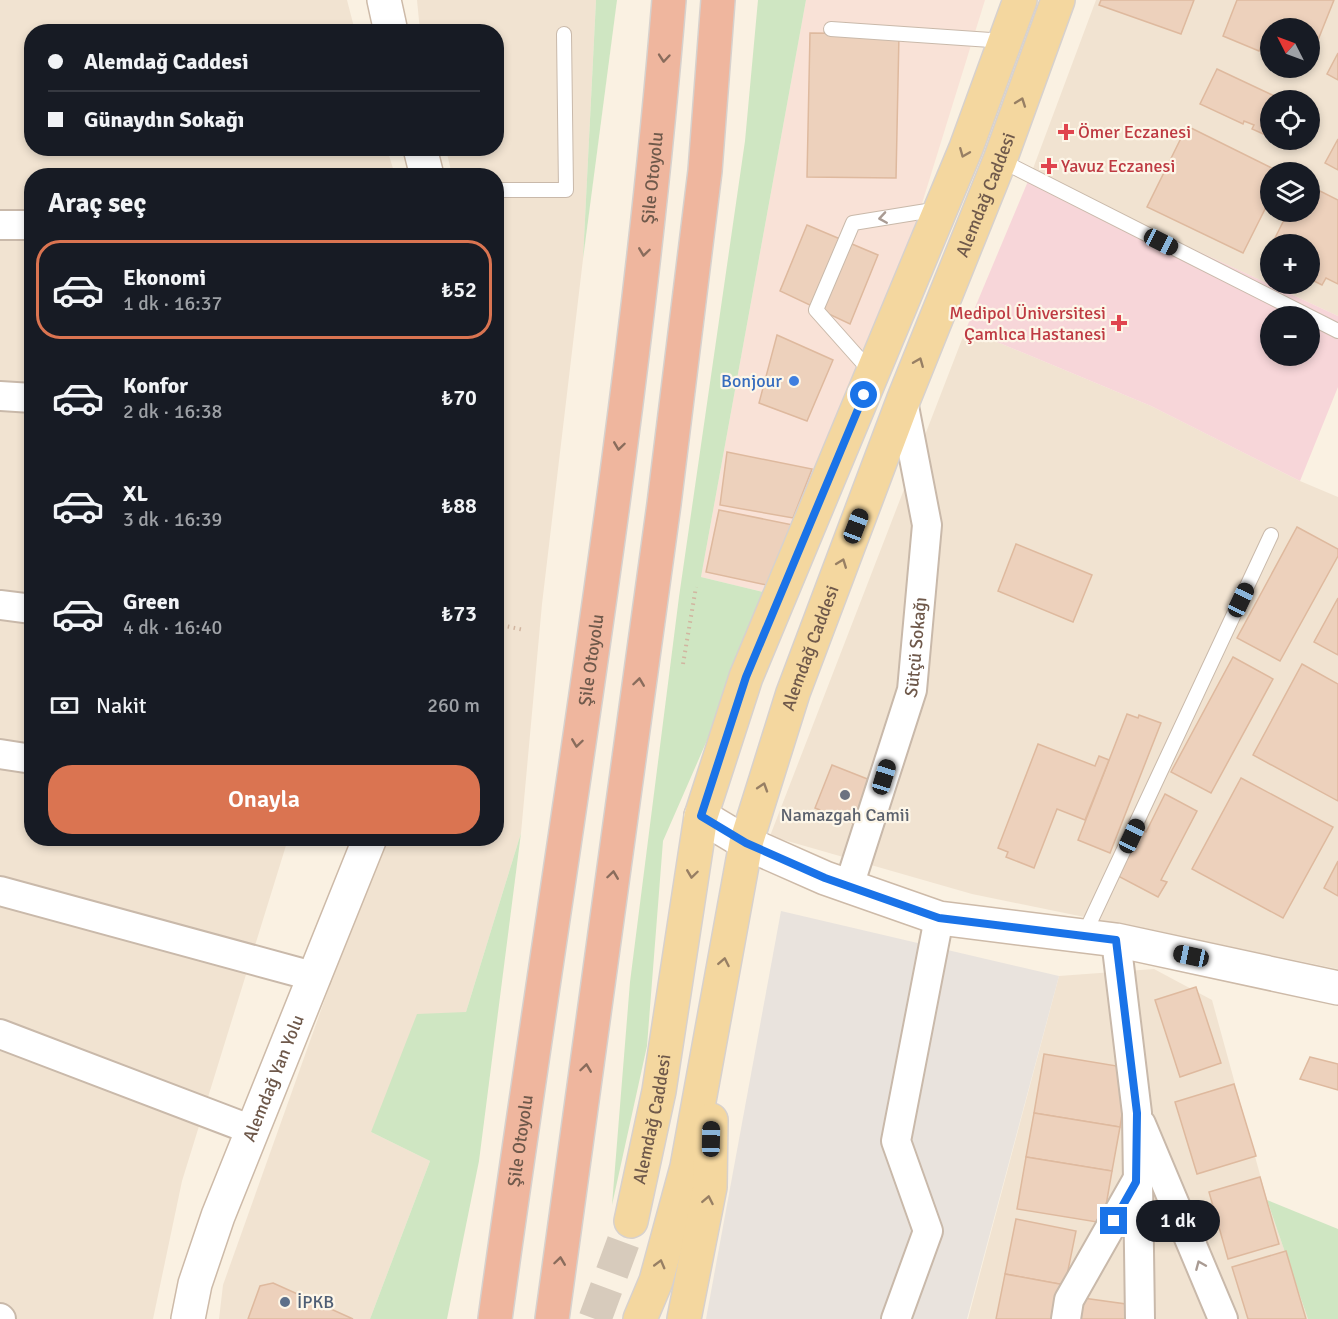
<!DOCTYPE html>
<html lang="tr">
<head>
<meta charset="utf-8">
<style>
  :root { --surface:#171b24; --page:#242831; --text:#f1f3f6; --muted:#9ea1a6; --line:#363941; --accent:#da7451 }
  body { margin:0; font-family:Signika,sans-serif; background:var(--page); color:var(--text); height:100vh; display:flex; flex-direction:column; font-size:22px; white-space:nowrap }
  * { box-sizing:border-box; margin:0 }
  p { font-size:20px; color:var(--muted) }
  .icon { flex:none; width:33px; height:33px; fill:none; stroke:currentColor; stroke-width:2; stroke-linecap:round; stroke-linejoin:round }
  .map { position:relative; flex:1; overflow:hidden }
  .details { position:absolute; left:24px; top:168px; width:480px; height:678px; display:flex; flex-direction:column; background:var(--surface); border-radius:24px; box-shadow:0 3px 9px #0003 }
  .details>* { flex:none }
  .guide { position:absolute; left:24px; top:24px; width:480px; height:132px; border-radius:24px; box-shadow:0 3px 9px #0003; display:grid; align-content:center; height:132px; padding:0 24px; background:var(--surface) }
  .needle { width:39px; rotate:312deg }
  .tools { position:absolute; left:1260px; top:18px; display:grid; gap:12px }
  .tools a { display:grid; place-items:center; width:60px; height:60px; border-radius:50%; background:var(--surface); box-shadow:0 3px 9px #0003; font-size:30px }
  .end { position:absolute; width:27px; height:27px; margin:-14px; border:8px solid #1a73e8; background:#fff; box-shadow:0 0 0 3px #fff }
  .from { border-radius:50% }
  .bubble { position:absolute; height:42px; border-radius:21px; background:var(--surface); box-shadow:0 3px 9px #0003; font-size:20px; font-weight:600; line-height:42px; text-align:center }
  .car { position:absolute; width:18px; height:36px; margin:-18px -9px; border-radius:8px; box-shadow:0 0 4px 2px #0007; background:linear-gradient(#222 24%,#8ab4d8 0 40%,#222 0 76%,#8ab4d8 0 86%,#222 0) }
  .guide b { display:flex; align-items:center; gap:21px; height:57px; font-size:22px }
  .guide b+b { border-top:2px solid var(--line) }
  .guide i { width:15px; height:15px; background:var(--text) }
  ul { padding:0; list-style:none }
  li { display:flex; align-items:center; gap:18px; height:99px; margin:0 12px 9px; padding:0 12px; border:3px solid transparent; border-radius:24px }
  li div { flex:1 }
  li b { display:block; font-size:22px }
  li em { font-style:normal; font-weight:600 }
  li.on { border-color:var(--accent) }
  li>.icon { width:54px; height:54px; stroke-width:1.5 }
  h2 { padding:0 24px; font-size:27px; line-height:72px }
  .pay { display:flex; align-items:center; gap:15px; height:66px; padding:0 24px; font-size:22px }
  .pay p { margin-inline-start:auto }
  .action { display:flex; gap:12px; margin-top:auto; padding:12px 24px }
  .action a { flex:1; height:69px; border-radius:24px; background:var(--accent); color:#fff; font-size:24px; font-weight:600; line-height:69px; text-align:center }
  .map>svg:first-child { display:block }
  .residential { fill:#f1e3d1; fill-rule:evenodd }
  .commercial { fill:#f9e2d7 }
  .industrial { fill:#e9e3dd }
  .medical { fill:#f7d6d9; fill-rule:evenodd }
  .green { fill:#cfe6c2 }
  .building { fill:#edd1bc; stroke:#deb99e; stroke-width:1.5 }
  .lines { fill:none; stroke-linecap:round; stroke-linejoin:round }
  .primary-tunnel { stroke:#d7cbbc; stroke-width:33; stroke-dasharray:33 16; stroke-linecap:butt }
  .lane-casing { stroke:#c9b9aa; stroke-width:16 }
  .street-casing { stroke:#c9b9aa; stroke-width:32 }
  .secondary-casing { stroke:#cdbaa8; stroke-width:36 }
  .primary-casing { stroke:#d7d1cd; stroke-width:36 }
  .highway-casing { stroke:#d7d1cd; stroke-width:36 }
  .path { stroke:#d1b5a0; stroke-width:4; stroke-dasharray:1.5 4.5; stroke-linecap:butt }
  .lane { stroke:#fff; stroke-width:14 }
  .street { stroke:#fff; stroke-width:28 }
  .secondary { stroke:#fff; stroke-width:33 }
  .primary { stroke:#f4d79f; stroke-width:33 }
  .highway { stroke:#efb69e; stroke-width:33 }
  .oneway { stroke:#896c5c }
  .oneway2 { stroke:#977f64 }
  .oneway3 { stroke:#a99b93 }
  .route { stroke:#1a73e8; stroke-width:8 }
  .health-dot { fill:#e0444e; stroke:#fdf6e8; stroke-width:2 }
  .shop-dot { fill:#3f7fe0; stroke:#fdf6e8; stroke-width:2 }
  .worship-dot { fill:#6b7280; stroke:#fdf6e8; stroke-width:2 }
  .service-dot { fill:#5c6f8a; stroke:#fdf6e8; stroke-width:2 }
  .labels { text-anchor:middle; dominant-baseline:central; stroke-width:4.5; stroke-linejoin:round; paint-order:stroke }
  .health-label { font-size:18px; fill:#be3a42; stroke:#fdf6e8; text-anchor:start }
  .street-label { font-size:18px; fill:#6f594b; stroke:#fdf6e8 }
  .shop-label { font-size:18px; fill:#366cbe; stroke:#fdf6e8; text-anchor:end }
  .worship-label { font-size:18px; fill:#5b616d; stroke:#fdf6e8 }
  .service-label { font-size:18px; fill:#4e5e75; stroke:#fdf6e8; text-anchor:start }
</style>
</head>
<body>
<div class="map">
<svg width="1338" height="1319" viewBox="0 0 1338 1319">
  <rect width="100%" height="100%" fill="#faf1e2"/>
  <g class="residential">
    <path d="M 0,0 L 347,0 L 355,31 L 32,32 L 32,148 L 387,149 L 395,175 L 32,176 L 32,838 L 288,839 L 182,1181 L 153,1319 L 0,1319 Z"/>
    <path d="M 417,0 L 596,0 L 583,259 L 542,604 L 521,833 L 466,1012 L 371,1132 L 430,1161 L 370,1319 L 219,1319 L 223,1285 L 382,839 L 496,838 L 496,176 L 452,175 L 446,149 L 496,148 L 496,32 L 420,31 Z"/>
    <path d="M 1096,0 L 1338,0 L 1338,316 L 1031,174 ZM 1270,28 L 1310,28 L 1310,68 L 1270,68 ZM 1270,100 L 1310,100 L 1310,140 L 1270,140 ZM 1270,172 L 1310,172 L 1310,212 L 1270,212 ZM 1270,244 L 1310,244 L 1310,284 L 1270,284 Z"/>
    <path d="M 966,329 L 1151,406 L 1300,481 L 1338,497 L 1338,969 L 972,894 L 770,836 Z"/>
    <path d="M 1154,969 L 1212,1000 L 1267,1200 L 1308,1319 L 968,1319 L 1059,976 Z"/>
  </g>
  <path class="commercial" d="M 806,0 L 985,0 L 906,255 L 771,594 L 701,577 Z"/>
  <path class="industrial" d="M 781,911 L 1059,976 L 967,1319 L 706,1319 Z"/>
  <path class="medical" d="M 1031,174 L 1338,316 L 1338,387 L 1300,481 L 1151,406 L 966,329 ZM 1270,316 L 1310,316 L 1310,356 L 1270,356 Z"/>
  <g class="green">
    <path d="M 596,0 L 617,0 L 583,259 Z"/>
    <path d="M 758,0 L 806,0 L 701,577 L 771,594 L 663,841 L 647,1046 L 612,1205 L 630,982 L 679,597 L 745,141 Z"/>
    <path d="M 521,833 L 479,1161 L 447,1319 L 370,1319 L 430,1161 L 371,1132 L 417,1014 L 466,1012 Z"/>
    <path d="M 1267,1200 L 1338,1229 L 1338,1319 L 1308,1319 Z"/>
  </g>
  <g class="building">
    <path d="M 1101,0 L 1194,0 L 1181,34 L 1099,5 Z"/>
    <path d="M 1237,0 L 1334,0 L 1310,60 L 1310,28 L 1270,28 L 1270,45 L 1263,42 L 1259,51 L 1223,36 Z"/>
    <path d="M 810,33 L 899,34 L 896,178 L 807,177 Z"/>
    <path d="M 1338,53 L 1338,80 L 1327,74 Z"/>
    <path d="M 1217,69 L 1283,100 L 1270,100 L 1270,137 L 1252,129 L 1254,125 L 1244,121 L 1243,124 L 1200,104 Z"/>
    <path d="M 1187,126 L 1280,172 L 1270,172 L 1270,199 L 1243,253 L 1147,207 Z"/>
    <path d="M 1338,139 L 1338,170 L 1325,163 Z"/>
    <path d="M 1275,140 L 1301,140 L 1296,149 Z"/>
    <path d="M 1310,186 L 1338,200 L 1338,284 L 1326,278 L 1322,285 L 1310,279 L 1310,244 L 1272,244 L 1288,212 L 1310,212 Z"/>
    <path d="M 807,225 L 878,255 L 850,324 L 780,291 Z"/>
    <path d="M 777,335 L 833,360 L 807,421 L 759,403 Z"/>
    <path d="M 727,452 L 812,469 L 793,518 L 720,505 Z"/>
    <path d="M 719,510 L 793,525 L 771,586 L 706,572 Z"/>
    <path d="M 1297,527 L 1338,549 L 1338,556 L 1280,661 L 1237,638 Z"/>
    <path d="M 1016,544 L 1092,575 L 1073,622 L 998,591 Z"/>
    <path d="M 1338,598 L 1338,655 L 1314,642 Z"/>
    <path d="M 1233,657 L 1273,679 L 1211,793 L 1171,772 Z"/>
    <path d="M 1302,664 L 1338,684 L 1338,801 L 1253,755 Z"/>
    <path d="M 1127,714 L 1138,718 L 1139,715 L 1161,723 L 1110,853 L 1078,840 Z"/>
    <path d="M 1038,744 L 1095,766 L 1099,756 L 1109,760 L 1085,820 L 1057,809 L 1034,868 L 1006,857 L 1008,852 L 998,848 Z"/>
    <path d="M 832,765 L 875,782 L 858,825 L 815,808 Z"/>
    <path d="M 1241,778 L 1333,827 L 1283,918 L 1192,869 Z"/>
    <path d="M 1165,794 L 1197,811 L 1161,880 L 1167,882 L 1158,897 L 1118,876 L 1142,830 L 1146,832 Z"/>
    <path d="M 1338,861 L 1338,896 L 1324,888 Z"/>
    <path d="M 1196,987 L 1221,1063 L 1180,1077 L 1155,1000 Z"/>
    <path d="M 1044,1054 L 1129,1068 L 1120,1127 L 1034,1113 Z"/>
    <path d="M 1310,1057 L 1338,1064 L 1338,1090 L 1300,1079 Z"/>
    <path d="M 1234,1084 L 1256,1156 L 1197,1174 L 1175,1102 Z"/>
    <path d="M 1034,1113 L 1120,1127 L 1112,1171 L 1026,1157 Z"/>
    <path d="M 1026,1157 L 1112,1171 L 1103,1223 L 1017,1209 Z"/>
    <path d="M 1260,1177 L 1279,1244 L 1228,1259 L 1209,1192 Z"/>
    <path d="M 1016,1219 L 1076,1231 L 1065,1285 L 1005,1274 Z"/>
    <path d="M 1286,1251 L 1306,1319 L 1248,1319 L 1232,1267 Z"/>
    <path d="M 1005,1274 L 1065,1285 L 1058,1319 L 996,1319 Z"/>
    <path d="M 273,1283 L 353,1319 L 248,1319 L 260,1286 Z"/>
    <path d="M 1083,1298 L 1133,1305 L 1131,1319 L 1081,1319 Z"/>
  </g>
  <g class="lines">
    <path class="primary-tunnel" d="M 595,1319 L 631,1221"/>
    <g class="lane-casing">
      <g id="lane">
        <path d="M 831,29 L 1005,41"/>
        <path d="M 1000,160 L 1338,331"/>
        <path d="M 496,190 L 566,190 L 564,34"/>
        <path d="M 872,373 L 816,310 L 853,223 L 939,209"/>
        <path d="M 1084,935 L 1271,535"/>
      </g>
    </g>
    <g class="street-casing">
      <g id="street">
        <path d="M 0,225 L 32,225"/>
        <path d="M 0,396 L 32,398"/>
        <path d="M 0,605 L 32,609"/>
        <path d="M 0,754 L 32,759"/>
        <path id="s1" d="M 849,886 L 912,690 L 927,525 L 903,401"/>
        <path d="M 0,891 L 316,977"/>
        <path d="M 1116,940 L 1137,1113 L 1140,1319"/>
        <path d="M 0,1034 L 252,1130"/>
        <path d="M 1141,1124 L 1223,1319"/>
        <path d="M 0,1318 L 1,1319"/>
        <path d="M 896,1319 L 928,1231 L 896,1141 L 939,918"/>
        <path d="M 1066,1319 L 1069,1300 L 1136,1182"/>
      </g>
    </g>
    <g class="secondary-casing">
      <g id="secondary">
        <path d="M 384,0 L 391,32"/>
        <path d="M 420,148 L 427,176"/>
        <path d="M 701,816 L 746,843 L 825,878 L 939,918 L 1116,940 L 1338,988"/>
        <path id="s2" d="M 188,1319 L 195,1284 L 218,1216 L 370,838"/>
      </g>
    </g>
    <g class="primary-casing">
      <g id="primary">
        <path id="s3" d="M 631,1221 L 659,1091 L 701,816 L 746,677 L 966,148 L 1020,0"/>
        <path id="s4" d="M 640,1319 L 656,1281 L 687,1167 L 746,843 L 793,693 L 903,401 L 1000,160 L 1058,0"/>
        <path d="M 684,1319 L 710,1187 L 711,1120"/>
      </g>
    </g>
    <g class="highway-casing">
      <g id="highway">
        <path id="s5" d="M 495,1319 C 555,880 633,442 669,0"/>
        <path d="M 552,1319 L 664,504 L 705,171 L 718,0"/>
      </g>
    </g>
    <g class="path">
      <path d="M 496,624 L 524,630"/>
      <path d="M 683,664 L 696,587"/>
    </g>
    <use href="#lane" class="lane"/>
    <use href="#street" class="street"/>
    <use href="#secondary" class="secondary"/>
    <use href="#primary" class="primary"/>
    <use href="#highway" class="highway"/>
  </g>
  <defs><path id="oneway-chevron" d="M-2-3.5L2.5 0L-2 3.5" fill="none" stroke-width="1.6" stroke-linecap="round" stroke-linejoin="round" transform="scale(1.5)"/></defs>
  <g class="oneway">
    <use href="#oneway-chevron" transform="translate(664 58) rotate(95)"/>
    <use href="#oneway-chevron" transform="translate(644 252) rotate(98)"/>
    <use href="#oneway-chevron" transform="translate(619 446) rotate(98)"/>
    <use href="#oneway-chevron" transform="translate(639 682) rotate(-82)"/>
    <use href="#oneway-chevron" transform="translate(577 743) rotate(98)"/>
    <use href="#oneway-chevron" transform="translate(613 875) rotate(-82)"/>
    <use href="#oneway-chevron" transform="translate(586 1068) rotate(-82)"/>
    <use href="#oneway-chevron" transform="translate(560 1261) rotate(-82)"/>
  </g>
  <g class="oneway2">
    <use href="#oneway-chevron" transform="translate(1021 102) rotate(-70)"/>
    <use href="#oneway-chevron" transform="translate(964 153) rotate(112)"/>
    <use href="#oneway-chevron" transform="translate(919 362) rotate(-68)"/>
    <use href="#oneway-chevron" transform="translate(842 563) rotate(-69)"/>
    <use href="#oneway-chevron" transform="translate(763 787) rotate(-72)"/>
    <use href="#oneway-chevron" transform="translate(692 874) rotate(98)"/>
    <use href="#oneway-chevron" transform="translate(724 962) rotate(-79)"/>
    <use href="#oneway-chevron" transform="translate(708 1200) rotate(-79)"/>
    <use href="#oneway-chevron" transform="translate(660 1264) rotate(-75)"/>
  </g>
  <g class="oneway3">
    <use href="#oneway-chevron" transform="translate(883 218) rotate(171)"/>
    <use href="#oneway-chevron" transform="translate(1200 1265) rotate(-113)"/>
  </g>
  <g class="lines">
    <path class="route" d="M 864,395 L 746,677 L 701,816 L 746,843 L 825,878 L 939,918 L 1116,940 L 1137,1113 L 1136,1182 L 1114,1221"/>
  </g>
  <g class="health-dot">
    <path d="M1063 123h6v6h6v6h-6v6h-6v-6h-6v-6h6z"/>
    <path d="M1046 157h6v6h6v6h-6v6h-6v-6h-6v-6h6z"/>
    <path d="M1116 314h6v6h6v6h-6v6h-6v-6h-6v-6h6z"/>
  </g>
  <circle class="shop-dot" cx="794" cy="381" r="6"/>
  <circle class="worship-dot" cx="845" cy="795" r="6"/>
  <circle class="service-dot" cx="285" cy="1302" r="6"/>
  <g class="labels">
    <g class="health-label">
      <text x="1078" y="132">Ömer Eczanesi</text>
      <text x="1061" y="166">Yavuz Eczanesi</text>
      <text x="1106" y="313" text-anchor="end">Medipol Üniversitesi<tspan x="1106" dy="21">Çamlıca Hastanesi</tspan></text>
    </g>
    <g class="street-label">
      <text stroke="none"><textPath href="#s5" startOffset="1152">Şile Otoyolu</textPath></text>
      <text stroke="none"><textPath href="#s4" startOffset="1180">Alemdağ Caddesi</textPath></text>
      <text stroke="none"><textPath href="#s1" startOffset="249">Sütçü Sokağı</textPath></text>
      <text stroke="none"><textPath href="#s4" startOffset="694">Alemdağ Caddesi</textPath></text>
      <text stroke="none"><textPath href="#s5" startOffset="666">Şile Otoyolu</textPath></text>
      <text stroke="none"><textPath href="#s2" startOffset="256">Alemdağ Yan Yolu</textPath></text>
      <text stroke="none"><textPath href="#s3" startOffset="104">Alemdağ Caddesi</textPath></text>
      <text stroke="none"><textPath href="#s5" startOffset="180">Şile Otoyolu</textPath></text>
    </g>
    <g class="shop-label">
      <text x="782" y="381">Bonjour</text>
    </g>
    <g class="worship-label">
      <text x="845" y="815">Namazgah Camii</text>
    </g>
    <g class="service-label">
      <text x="297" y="1302">İPKB</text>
    </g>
  </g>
</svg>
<div class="tools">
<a><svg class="needle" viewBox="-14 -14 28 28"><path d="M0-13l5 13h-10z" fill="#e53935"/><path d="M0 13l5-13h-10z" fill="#9ea1a6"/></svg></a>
<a><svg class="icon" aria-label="locate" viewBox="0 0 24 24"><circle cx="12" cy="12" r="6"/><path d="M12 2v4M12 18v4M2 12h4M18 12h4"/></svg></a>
<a><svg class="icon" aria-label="layers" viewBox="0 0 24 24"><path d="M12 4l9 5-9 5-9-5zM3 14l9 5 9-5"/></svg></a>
<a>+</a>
<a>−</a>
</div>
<i class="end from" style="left:864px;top:395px"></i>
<i class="end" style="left:1114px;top:1221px"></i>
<div class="bubble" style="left:1136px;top:1200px;width:84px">1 dk</div>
<i class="car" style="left:1161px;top:242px;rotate:117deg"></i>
<i class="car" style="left:856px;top:526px;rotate:21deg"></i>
<i class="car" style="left:1241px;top:600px;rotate:25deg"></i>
<i class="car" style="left:884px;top:777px;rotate:17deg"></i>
<i class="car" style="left:1132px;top:836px;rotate:25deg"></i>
<i class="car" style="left:1191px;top:956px;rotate:282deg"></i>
<i class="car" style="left:711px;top:1139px;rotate:1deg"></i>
<div class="guide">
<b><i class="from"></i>Alemdağ Caddesi</b>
<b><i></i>Günaydın Sokağı</b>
</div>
<section class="details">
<h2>Araç seç</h2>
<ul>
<li class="on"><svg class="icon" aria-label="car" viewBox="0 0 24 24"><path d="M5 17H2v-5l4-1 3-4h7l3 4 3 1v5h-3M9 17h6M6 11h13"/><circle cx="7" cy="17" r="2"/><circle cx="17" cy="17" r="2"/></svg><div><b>Ekonomi</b><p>1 dk · 16:37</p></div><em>₺52</em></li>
<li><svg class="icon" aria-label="car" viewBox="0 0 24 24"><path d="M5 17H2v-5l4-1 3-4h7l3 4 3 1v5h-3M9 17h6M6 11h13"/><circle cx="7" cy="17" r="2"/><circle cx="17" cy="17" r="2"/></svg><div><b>Konfor</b><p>2 dk · 16:38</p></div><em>₺70</em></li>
<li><svg class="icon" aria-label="car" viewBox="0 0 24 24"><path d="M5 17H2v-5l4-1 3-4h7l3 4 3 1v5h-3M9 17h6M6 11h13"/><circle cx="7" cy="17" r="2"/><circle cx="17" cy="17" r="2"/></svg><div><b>XL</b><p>3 dk · 16:39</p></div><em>₺88</em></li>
<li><svg class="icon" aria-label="car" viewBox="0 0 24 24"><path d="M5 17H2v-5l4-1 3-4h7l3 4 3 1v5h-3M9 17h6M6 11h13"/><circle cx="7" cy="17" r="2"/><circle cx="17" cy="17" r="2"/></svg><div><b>Green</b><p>4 dk · 16:40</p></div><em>₺73</em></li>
</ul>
<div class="pay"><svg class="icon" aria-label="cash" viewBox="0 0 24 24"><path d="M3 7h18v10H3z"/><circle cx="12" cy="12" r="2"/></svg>Nakit<p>260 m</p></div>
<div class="action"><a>Onayla</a></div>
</section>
</div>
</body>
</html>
